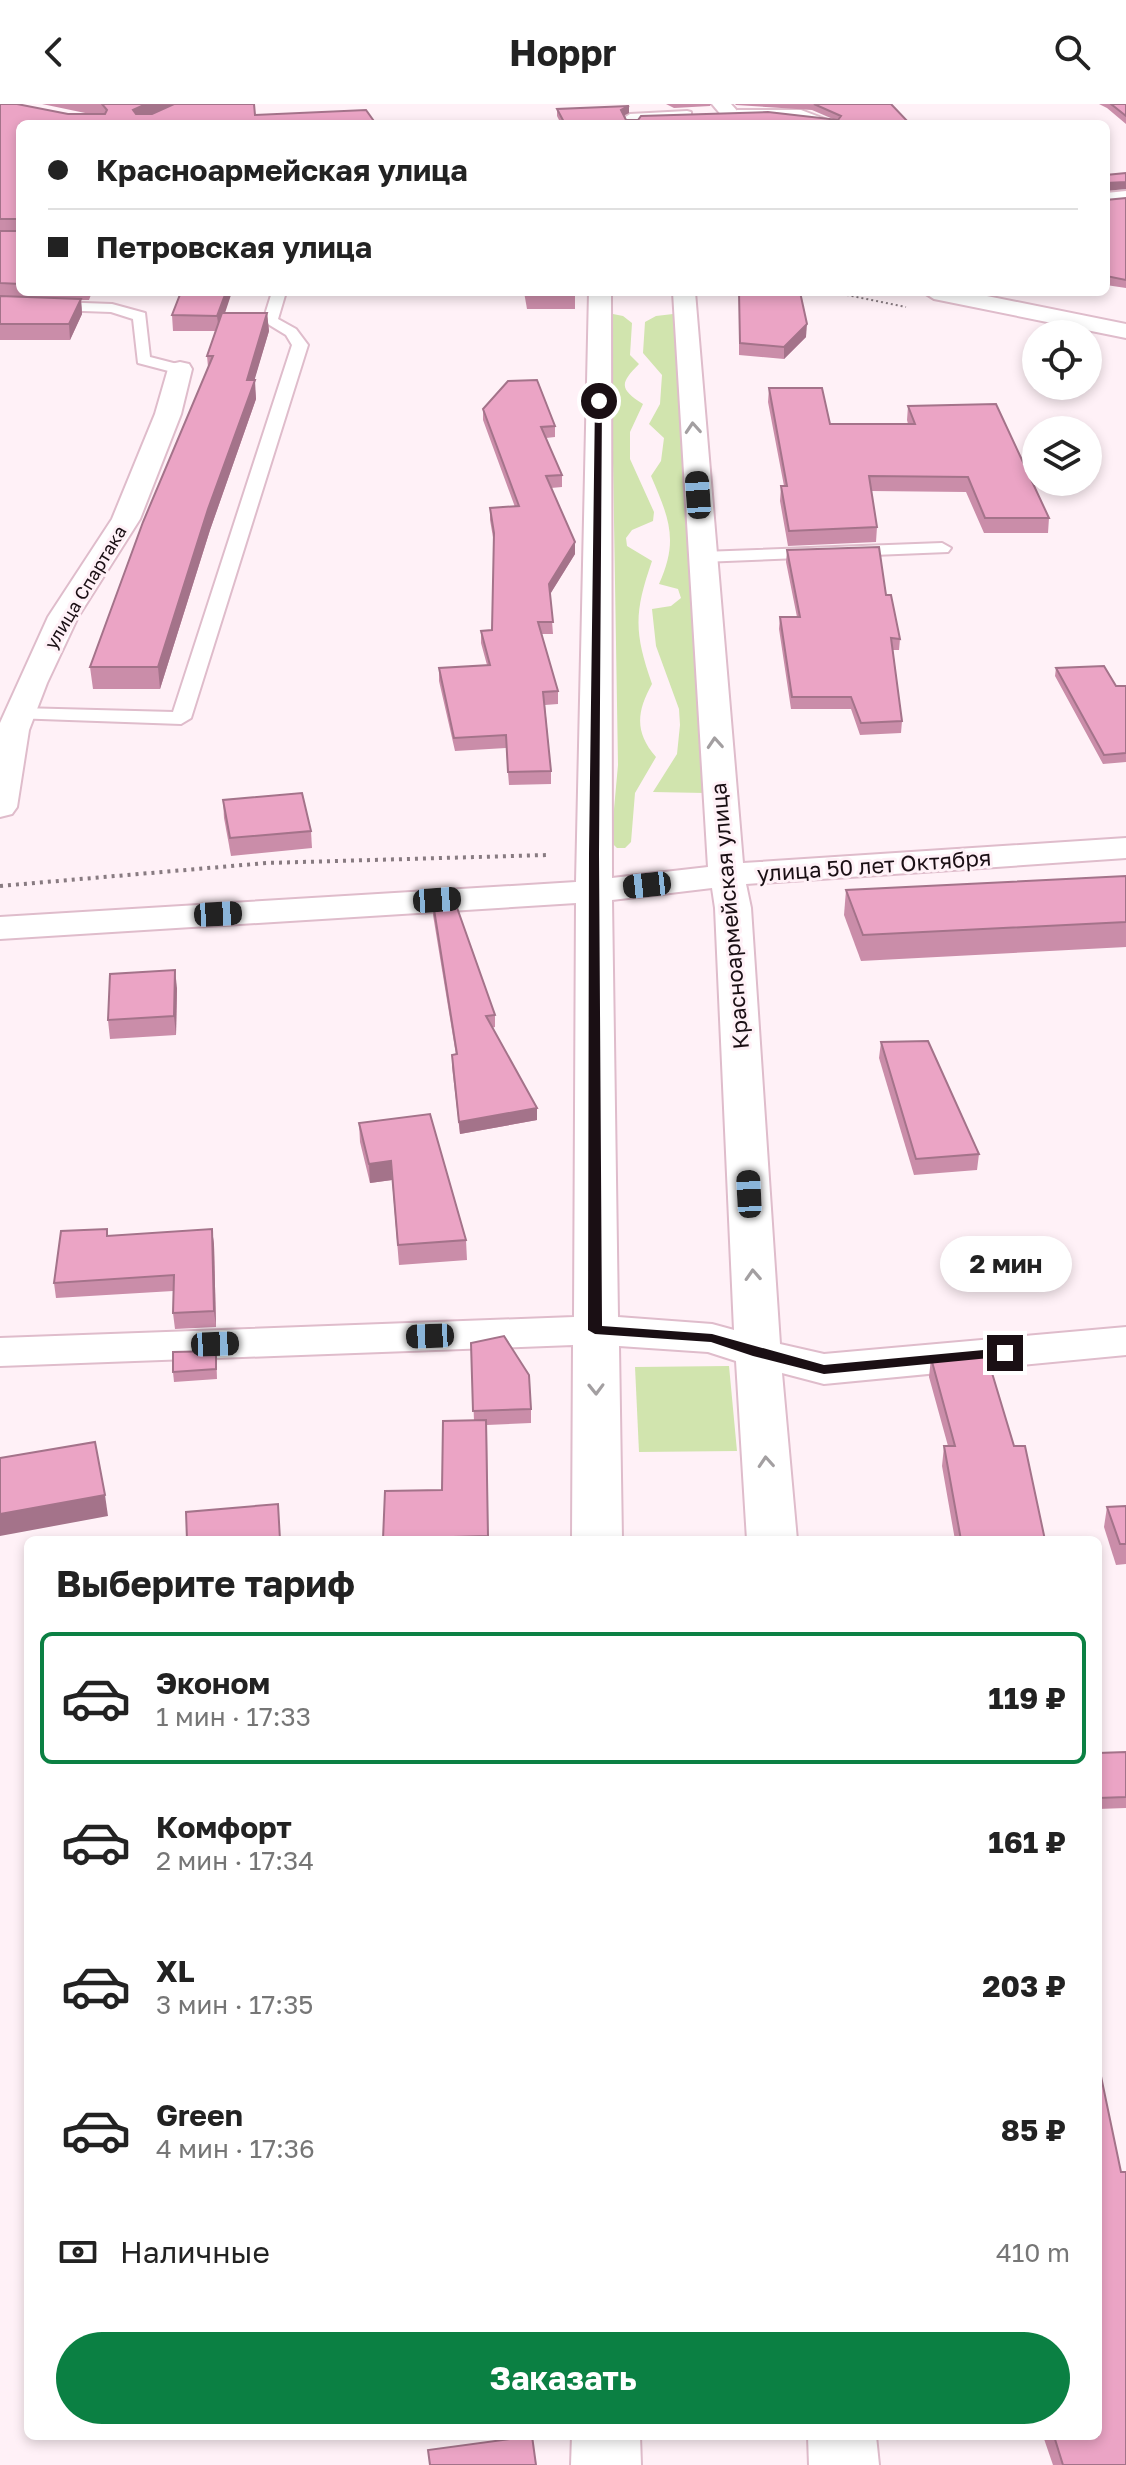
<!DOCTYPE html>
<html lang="ru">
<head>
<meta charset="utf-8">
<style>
  :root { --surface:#fff; --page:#f6f6f6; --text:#222; --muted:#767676; --line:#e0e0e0; --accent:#0b8043 }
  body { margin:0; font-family:"Golos Text",sans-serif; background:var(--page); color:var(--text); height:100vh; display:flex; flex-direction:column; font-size:30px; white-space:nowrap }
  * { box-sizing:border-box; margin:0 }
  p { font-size:26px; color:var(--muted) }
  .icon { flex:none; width:44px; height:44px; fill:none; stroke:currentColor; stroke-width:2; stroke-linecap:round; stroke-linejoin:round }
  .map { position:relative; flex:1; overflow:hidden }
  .panel { position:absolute; left:24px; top:1432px; width:1078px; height:904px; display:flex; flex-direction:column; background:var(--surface); border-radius:12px; box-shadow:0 4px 12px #0003 }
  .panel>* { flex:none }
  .guide { position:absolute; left:16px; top:16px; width:1094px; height:176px; border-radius:12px; box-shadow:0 4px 12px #0003; display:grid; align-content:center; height:176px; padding:0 32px; background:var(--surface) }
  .controls { position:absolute; left:1022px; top:216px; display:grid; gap:16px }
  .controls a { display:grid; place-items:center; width:80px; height:80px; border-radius:50%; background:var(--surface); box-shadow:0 4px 12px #0003; font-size:40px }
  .end { position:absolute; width:36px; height:36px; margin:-18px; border:10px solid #1a0f14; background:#fff; box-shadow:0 0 0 4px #fff }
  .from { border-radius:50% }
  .bubble { position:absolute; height:56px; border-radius:28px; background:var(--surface); box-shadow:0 4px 12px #0003; font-size:26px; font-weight:700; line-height:56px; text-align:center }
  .car { position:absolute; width:24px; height:48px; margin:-24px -12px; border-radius:10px; box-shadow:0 0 6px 2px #0007; background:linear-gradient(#222 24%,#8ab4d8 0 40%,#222 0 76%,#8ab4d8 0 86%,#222 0) }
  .guide b { display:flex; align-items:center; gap:28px; height:76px; font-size:30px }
  .guide b+b { border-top:2px solid var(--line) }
  .guide i { width:20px; height:20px; background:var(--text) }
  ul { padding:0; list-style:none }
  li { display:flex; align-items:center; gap:24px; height:132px; margin:0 16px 12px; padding:0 16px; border:4px solid transparent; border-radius:12px }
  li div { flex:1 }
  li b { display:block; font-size:30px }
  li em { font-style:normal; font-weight:700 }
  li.current { border-color:var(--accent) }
  li>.icon { width:72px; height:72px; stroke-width:1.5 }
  h2 { padding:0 32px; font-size:36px; line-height:96px }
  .pay { display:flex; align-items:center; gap:20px; height:88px; padding:0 32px; font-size:30px }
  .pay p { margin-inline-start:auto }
  .primary-button { display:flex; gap:16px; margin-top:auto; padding:16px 32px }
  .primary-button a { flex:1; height:92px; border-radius:48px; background:var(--accent); color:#fff; font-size:32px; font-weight:700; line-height:92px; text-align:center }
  header { display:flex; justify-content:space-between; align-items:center; height:104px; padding:0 32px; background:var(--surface); font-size:36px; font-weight:700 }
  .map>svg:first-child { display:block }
  .green { fill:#d1e4ae }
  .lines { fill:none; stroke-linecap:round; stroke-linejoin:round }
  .service-casing { stroke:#dfbccb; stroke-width:4 }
  .minor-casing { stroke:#dfbccb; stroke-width:4 }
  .secondary-casing { stroke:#dfbccb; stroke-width:4 }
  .path-far1 { stroke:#887b81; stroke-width:2; stroke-dasharray:2 3; stroke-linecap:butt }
  .path { stroke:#887b81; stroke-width:4; stroke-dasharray:3 5; stroke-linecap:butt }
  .service { fill:#fff; fill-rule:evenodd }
  .minor { fill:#fff; fill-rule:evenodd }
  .secondary { fill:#fff; fill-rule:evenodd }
  .wall { fill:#ca8da9 }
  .shaded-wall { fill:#a4738a }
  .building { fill:#eba4c5; stroke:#a4738a; stroke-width:2 }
  .oneway { stroke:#a39fa1 }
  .route { fill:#1a0f14 }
  .labels { text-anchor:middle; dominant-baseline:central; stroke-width:6; stroke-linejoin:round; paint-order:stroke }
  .far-street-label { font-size:18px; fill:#1a0f14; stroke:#fff1f7 }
  .street-label { font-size:22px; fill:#1a0f14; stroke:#fff1f7 }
</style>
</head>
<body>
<header><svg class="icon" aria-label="back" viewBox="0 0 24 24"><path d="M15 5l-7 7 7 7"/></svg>Hoppr<svg class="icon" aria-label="search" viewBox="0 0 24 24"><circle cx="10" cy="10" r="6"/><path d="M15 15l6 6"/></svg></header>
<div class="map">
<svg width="1126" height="2361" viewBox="0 0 1126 2361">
  <rect width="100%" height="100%" fill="#fff1f7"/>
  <g class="green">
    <path d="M 613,210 L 623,212 L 632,219 L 630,251 L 639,260 C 619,280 620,285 643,300 L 630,328 L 630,355 L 654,408 L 653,417 L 632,426 L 626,434 L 627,442 L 652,457 C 634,509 634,528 652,580 C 637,607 634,628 656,653 L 635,689 L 631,738 L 625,744 L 617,744 L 611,738 L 618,661 L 611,235 Z"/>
    <path d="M 673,210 L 677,213 L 705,689 L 653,688 L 677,650 L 680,621 L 679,605 L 656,542 L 652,505 L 671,502 L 681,494 L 678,485 L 659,480 C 679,436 669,414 651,372 L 661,357 L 664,334 L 649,320 L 660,300 L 662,271 L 643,249 L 645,218 L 656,212 Z"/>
    <path d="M 729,1262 L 737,1347 L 639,1348 L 635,1263 Z"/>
  </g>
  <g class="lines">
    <g class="service-casing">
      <g id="service">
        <path d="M 737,6 L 801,6 L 838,20 L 820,20 L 800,14 L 741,13 L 735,9 Z"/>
        <path d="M 687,7 L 691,8 L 691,14 L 637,17 L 638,20 L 626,20 L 624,14 L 630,10 Z"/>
        <path d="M 272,188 L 286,188 L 278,215 L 296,225 L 308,241 L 191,614 L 181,620 L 13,614 L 10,610 L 13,606 L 20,604 L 173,608 L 292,241 L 286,231 L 263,217 Z"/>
        <path d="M 0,196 L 112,200 L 145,209 L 150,253 L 185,262 L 188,265 L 180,270 L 138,259 L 133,215 L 111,208 L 0,204 Z"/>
        <path d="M 942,439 L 951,444 L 948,448 L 702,458 L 693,453 L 702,448 Z"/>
      </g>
    </g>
    <g class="minor-casing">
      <g id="minor">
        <path d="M 712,0 L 731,0 L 739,9 L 737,13 L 723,13 Z"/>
        <path d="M 1126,87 L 1126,99 L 1106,101 L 1106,89 Z"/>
        <path d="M 589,188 L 611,188 L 612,774 L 708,763 L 673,188 L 695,188 L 743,759 L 1126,734 L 1126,754 L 746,780 L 751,804 L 780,1240 L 824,1250 L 1126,1223 L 1126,1251 L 824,1280 L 782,1269 L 797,1436 L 747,1436 L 736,1257 L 708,1248 L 619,1242 L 622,1436 L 572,1436 L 573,1241 L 0,1262 L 0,1234 L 574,1213 L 576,799 L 0,835 L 0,813 L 576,778 ZM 712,784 L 715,804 L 734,1226 L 712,1220 L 618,1213 L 612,796 Z"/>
        <path d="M 180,258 L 189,260 L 192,265 L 181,310 L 140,415 L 78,513 L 47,579 L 29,626 L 17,703 L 12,710 L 0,713 L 0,619 L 48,513 L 112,415 L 155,310 L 168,265 L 171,260 Z"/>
        <path d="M 572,2332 L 640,2332 L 641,2361 L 571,2361 Z"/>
        <path d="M 808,2332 L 876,2332 L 879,2361 L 809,2361 Z"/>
      </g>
    </g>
    <g class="secondary-casing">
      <path id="secondary" d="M 923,188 L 967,188 L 1126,220 L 1126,234 L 934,195 Z"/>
    </g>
    <path class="path-far1" d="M 832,188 L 906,203"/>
    <path class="path" d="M 0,782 L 266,759 L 548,751"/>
    <use href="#service" class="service"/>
    <use href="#minor" class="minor"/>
    <use href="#secondary" class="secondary"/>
  </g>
  <g class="wall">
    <path d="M 0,0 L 68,10 L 90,10 L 42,0 L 254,0 L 20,20 L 20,188 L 92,188 L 89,196 L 81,196 L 82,210 L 70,236 L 0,236 Z"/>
    <path d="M 666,0 L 711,0 L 710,2 L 674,4 Z"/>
    <path d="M 735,0 L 891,0 L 910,20 L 561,20 L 557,12 L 557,5 L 629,9 L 624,11 L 626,16 L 833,15 L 812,6 L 736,1 Z"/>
    <path d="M 1099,0 L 1126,0 L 1126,20 L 1107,4 Z"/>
    <path d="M 1126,94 L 1126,184 L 1106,181 L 1106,96 Z"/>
    <path d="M 524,188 L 575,188 L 575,205 L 527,205 Z"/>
    <path d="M 739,188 L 806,233 L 784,255 L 739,251 Z"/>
    <path d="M 225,209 L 267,209 L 269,227 L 254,276 L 256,295 L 210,426 L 160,585 L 93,585 L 90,563 L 208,263 L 207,252 L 216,227 L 173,227 L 172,211 Z"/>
    <path d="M 769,284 L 830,320 L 908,320 L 907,316 L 908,302 L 1049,414 L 1048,429 L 984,429 L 966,388 L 871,387 L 877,423 L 876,438 L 788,442 L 780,397 L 781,382 L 784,382 L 768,298 Z"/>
    <path d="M 483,305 L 555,322 L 555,333 L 546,334 L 562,371 L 562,383 L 551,384 L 575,450 L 550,490 L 553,530 L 541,530 L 558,587 L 558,600 L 545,601 L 551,667 L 551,680 L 509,681 L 506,644 L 455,647 L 439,577 L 439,564 L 487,561 L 481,539 L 481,527 L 492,526 L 494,439 L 490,416 L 490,404 L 515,403 L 483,316 Z"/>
    <path d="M 787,446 L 886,491 L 900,535 L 899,546 L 893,546 L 902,617 L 901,629 L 860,631 L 851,605 L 791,605 L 779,525 L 780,513 L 797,513 L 786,458 Z"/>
    <path d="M 1056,564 L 1116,582 L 1126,582 L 1126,658 L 1103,660 L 1055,572 Z"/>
    <path d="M 223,696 L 311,727 L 312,744 L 231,752 L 224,714 Z"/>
    <path d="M 1126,772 L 1126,843 L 861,857 L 844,811 L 846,786 Z"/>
    <path d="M 433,799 L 495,911 L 495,923 L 492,924 L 537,1004 L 537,1016 L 460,1030 L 452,963 L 452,951 L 456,951 L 433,811 Z"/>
    <path d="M 177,884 L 176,931 L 110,935 L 108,916 Z"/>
    <path d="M 881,938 L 979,1050 L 977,1066 L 914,1071 L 879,954 Z"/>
    <path d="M 359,1019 L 466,1136 L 467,1156 L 399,1161 L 392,1076 L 370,1079 L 360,1038 Z"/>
    <path d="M 107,1125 L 108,1132 L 212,1125 L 214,1141 L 216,1223 L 175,1225 L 173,1209 L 173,1187 L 56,1194 L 54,1179 Z"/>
    <path d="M 471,1239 L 531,1305 L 531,1319 L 487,1321 L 488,1436 L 384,1436 L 442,1386 L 474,1317 Z"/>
    <path d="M 216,1247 L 217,1275 L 174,1278 L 173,1268 Z"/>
    <path d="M 931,1254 L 1014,1342 L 1045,1436 L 955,1436 L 942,1362 L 944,1342 L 948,1342 L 929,1273 Z"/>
    <path d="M 1126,1402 L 1126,1460 L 1116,1461 L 1104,1423 L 1107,1403 Z"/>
    <path d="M 1126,1648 L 1126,1704 L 1098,1705 L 1098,1649 Z"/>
    <path d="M 1043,2332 L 1098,2332 L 1126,2361 L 1053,2361 Z"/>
  </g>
  <g class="shaded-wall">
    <path d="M 146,0 L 173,0 L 134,19 L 133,6 Z"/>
    <path d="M 629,2 L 629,9 L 621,13 L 621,6 Z"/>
    <path d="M 1126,78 L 1126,85 L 1106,87 L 1106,79 Z"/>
    <path d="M 226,188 L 232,188 L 219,227 L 217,212 Z"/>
    <path d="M 81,195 L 82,210 L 70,236 L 69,220 Z"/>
    <path d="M 267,209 L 269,227 L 251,288 L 255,276 L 256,295 L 210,426 L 160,585 L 158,563 Z"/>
    <path d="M 807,220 L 806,233 L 784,255 L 784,243 Z"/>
    <path d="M 575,438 L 575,450 L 549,492 L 549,480 Z"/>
    <path d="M 175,866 L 177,884 L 176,931 L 174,912 Z"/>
    <path d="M 537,1004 L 537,1016 L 460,1030 L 459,1018 Z"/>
    <path d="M 391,1057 L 392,1076 L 370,1079 L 369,1060 Z"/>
    <path d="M 212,1125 L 214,1141 L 216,1223 L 214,1207 Z"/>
    <path d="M 105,1391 L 108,1412 L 0,1432 L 0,1410 Z"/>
  </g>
  <g class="building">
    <path d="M 0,0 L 17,0 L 68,10 L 105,10 L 107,6 L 102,0 L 146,0 L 133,6 L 136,10 L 152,10 L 174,0 L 254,0 L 255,11 L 366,6 L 376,20 L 20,20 L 20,115 L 0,115 Z"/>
    <path d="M 814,0 L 891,0 L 910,20 L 565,20 L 557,5 L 629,2 L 621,6 L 626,16 L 638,16 L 641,12 L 768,8 L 838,16 L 841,12 Z"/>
    <path d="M 1111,0 L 1126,0 L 1126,12 Z"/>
    <path d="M 1126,69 L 1126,78 L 1106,79 L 1106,71 Z"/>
    <path d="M 1126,94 L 1126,176 L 1106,172 L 1106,96 Z"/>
    <path d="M 0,127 L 20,127 L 20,180 L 0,179 Z"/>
    <path d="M 181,188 L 226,188 L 217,212 L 172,211 Z"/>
    <rect x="527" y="188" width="48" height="2"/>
    <path d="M 739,188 L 800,188 L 807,220 L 784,243 L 740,239 Z"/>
    <path d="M 0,192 L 81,195 L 69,220 L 0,220 Z"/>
    <path d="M 222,209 L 267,209 L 247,276 L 255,276 L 208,405 L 158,563 L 90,563 L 143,418 L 213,252 L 207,252 Z"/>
    <path d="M 537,276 L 555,322 L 541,323 L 562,371 L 546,372 L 575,438 L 549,480 L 553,518 L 538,518 L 558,587 L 543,588 L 551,667 L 508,668 L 506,631 L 454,634 L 439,564 L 490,561 L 481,527 L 492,526 L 494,429 L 490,404 L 519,402 L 483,305 L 508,277 Z"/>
    <path d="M 769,284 L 822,284 L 830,320 L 915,320 L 908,302 L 996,300 L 1049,414 L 985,414 L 968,373 L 869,372 L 877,423 L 789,427 L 781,382 L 787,382 Z"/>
    <path d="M 879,443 L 886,491 L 891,491 L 900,535 L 891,534 L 902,617 L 861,619 L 851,593 L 792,593 L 780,513 L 800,513 L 787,446 Z"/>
    <path d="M 1104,562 L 1116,582 L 1126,582 L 1126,649 L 1104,651 L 1056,564 Z"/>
    <path d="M 302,689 L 311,727 L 230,734 L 223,696 Z"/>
    <path d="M 1126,772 L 1126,818 L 863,831 L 846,786 Z"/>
    <path d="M 455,798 L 495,911 L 486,912 L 537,1004 L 459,1018 L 452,951 L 457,950 L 433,799 Z"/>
    <path d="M 175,866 L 174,912 L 108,916 L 110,870 Z"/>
    <path d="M 928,937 L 979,1050 L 916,1055 L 881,938 Z"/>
    <path d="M 430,1010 L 466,1136 L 398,1141 L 391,1057 L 369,1060 L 359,1019 Z"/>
    <path d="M 107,1125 L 107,1132 L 212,1125 L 214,1207 L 173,1209 L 174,1171 L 54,1179 L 61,1127 Z"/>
    <path d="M 504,1232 L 529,1271 L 531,1305 L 473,1307 L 471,1239 Z"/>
    <path d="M 216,1247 L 216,1265 L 173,1268 L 173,1248 Z"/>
    <path d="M 986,1249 L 1014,1342 L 1025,1342 L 1045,1436 L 961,1436 L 944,1342 L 955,1342 L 931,1254 Z"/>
    <path d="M 486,1316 L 488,1432 L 383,1435 L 385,1387 L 442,1386 L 443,1317 Z"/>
    <path d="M 95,1338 L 105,1391 L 0,1410 L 0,1354 Z"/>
    <path d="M 278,1400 L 280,1436 L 187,1436 L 186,1408 Z"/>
    <path d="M 1126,1402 L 1126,1440 L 1120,1440 L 1107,1403 Z"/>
    <path d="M 1126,1648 L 1126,1693 L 1098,1694 L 1098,1649 Z"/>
    <path d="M 1098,1958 L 1121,2068 L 1126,2068 L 1126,2361 L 1063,2361 L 1054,2332 L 1098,2332 Z"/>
    <path d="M 532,2332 L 536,2361 L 430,2361 L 428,2346 Z"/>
  </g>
  <defs><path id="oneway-chevron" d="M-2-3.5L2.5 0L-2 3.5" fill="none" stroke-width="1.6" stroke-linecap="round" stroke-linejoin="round" transform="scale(2)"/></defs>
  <g class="oneway">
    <use href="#oneway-chevron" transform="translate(693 324) rotate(-94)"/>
    <use href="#oneway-chevron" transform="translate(715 639) rotate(-94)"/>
    <use href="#oneway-chevron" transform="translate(753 1171) rotate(-93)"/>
    <use href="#oneway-chevron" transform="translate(596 1285) rotate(89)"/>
    <use href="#oneway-chevron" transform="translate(766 1358) rotate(-94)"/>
  </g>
  <path class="route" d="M 599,294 L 602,297 L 599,750 L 602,1222 L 712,1230 L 824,1261 L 1005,1244 L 1012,1249 L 1010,1252 L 824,1270 L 753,1252 L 711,1238 L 595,1230 L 588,1226 L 589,750 L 595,297 Z"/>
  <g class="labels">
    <g class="far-street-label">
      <text transform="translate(85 483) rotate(-59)">улица Спартака</text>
    </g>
    <g class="street-label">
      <text transform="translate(874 761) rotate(-4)">улица 50 лет Октября</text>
      <text transform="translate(729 812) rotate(-95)">Красноармейская улица</text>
    </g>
  </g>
</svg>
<div class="controls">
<a><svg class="icon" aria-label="locate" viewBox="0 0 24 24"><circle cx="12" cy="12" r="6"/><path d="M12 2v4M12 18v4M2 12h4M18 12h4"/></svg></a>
<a><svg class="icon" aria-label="layers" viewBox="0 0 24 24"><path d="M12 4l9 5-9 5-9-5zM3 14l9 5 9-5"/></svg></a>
</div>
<i class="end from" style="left:599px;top:297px"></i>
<i class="end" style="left:1005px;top:1249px"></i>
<div class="bubble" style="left:940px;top:1132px;width:132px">2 мин</div>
<i class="car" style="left:698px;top:391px;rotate:356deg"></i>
<i class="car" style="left:647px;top:781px;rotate:264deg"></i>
<i class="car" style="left:437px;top:796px;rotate:86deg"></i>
<i class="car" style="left:218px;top:810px;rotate:87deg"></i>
<i class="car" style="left:749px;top:1090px;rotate:357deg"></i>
<i class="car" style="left:430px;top:1232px;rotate:268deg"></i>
<i class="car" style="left:215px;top:1240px;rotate:88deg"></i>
<div class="guide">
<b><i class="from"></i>Красноармейская улица</b>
<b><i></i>Петровская улица</b>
</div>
<section class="panel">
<h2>Выберите тариф</h2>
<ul>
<li class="current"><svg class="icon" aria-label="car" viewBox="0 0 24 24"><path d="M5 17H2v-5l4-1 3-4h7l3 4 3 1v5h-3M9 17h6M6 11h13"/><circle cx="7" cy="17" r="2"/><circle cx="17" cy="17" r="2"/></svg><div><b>Эконом</b><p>1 мин · 17:33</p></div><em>119 ₽</em></li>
<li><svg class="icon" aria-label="car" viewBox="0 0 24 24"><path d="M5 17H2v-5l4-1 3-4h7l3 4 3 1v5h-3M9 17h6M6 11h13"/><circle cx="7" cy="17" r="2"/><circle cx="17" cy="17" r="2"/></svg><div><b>Комфорт</b><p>2 мин · 17:34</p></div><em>161 ₽</em></li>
<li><svg class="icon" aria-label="car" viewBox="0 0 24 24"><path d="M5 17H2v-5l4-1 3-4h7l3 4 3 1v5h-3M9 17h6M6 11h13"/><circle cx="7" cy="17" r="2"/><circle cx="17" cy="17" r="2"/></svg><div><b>XL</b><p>3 мин · 17:35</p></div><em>203 ₽</em></li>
<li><svg class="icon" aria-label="car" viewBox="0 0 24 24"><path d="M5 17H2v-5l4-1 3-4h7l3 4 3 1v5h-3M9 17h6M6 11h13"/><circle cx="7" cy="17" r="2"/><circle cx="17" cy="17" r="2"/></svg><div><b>Green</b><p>4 мин · 17:36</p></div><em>85 ₽</em></li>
</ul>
<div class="pay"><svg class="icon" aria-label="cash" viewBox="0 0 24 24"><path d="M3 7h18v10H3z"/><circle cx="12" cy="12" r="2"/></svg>Наличные<p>410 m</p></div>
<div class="primary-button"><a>Заказать</a></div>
</section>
</div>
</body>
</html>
